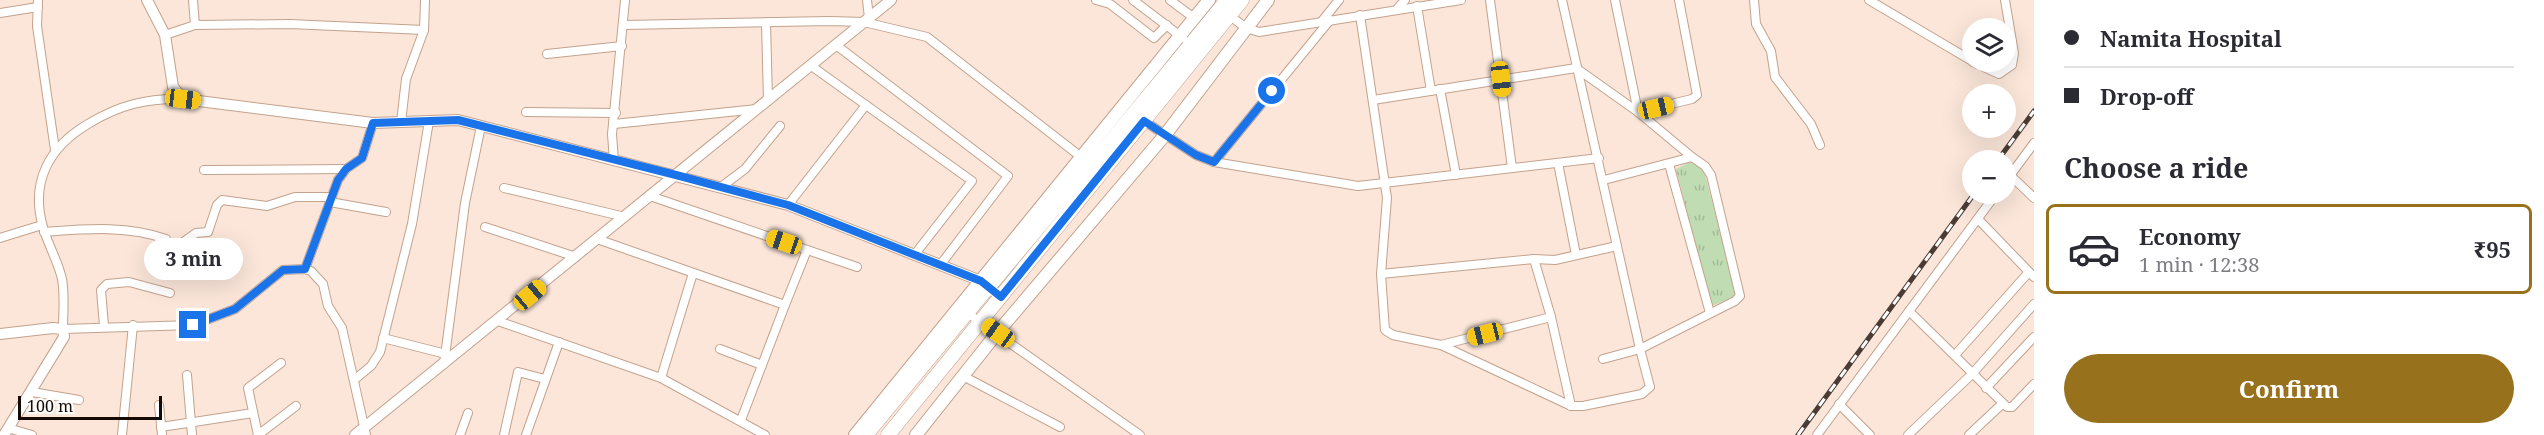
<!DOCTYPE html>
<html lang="en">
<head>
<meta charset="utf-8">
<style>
  :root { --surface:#fff; --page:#f7f7f7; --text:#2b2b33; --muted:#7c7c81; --line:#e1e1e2; --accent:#97711c }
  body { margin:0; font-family:"Noto Serif",serif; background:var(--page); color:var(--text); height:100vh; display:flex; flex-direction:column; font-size:22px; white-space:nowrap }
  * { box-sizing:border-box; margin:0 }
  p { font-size:20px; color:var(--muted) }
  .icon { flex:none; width:33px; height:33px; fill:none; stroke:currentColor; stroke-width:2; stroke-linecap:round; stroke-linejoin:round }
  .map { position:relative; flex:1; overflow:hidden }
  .side { display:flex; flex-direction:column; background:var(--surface); width:510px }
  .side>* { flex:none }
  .guide { display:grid; align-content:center; height:132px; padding:0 30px; background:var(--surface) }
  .tools { position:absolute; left:1962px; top:18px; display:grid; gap:12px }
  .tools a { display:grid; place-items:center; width:54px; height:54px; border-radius:50%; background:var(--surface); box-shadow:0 6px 24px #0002; font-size:30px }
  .scale { position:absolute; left:18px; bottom:15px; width:144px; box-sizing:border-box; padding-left:6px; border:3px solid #150a04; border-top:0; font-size:16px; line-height:21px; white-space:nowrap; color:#150a04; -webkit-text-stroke:4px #fff; paint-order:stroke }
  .end { position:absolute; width:27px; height:27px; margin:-14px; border:8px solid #1a73e8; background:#fff; box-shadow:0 0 0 3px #fff }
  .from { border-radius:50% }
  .bubble { position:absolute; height:42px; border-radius:21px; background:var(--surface); box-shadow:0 6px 24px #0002; font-size:20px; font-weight:700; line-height:42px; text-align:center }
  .car { position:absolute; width:18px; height:36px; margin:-18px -9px; border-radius:8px; box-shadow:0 0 4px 2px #0007; background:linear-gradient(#f5c518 24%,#345 0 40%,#f5c518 0 76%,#345 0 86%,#f5c518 0) }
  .guide b { display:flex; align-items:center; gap:21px; height:57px; font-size:22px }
  .guide b+b { border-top:2px solid var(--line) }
  .guide i { width:15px; height:15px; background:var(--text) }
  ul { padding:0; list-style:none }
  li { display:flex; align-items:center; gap:18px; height:90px; margin:0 12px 9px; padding:0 18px; border:3px solid transparent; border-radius:9px }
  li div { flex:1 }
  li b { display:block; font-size:22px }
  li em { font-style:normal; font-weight:700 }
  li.selected { border-color:var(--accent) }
  li>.icon { width:54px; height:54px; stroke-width:1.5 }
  h2 { padding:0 30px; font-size:27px; line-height:72px }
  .cta { display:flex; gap:12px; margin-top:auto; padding:12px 30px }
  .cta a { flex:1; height:69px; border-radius:36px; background:var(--accent); color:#fff; font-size:24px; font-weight:700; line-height:69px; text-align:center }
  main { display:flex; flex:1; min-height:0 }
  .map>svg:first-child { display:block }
  .park { fill:url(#park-tufts) }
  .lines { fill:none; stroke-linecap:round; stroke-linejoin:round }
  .minor-casing { stroke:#c3a28d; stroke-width:10 }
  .tertiary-casing { stroke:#c3a28d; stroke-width:12 }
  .secondary-casing { stroke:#c3a28d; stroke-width:14 }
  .primary-casing { stroke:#c3a28d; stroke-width:15 }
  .minor { stroke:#fff; stroke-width:8 }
  .tertiary { stroke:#fff; stroke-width:10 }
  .secondary { stroke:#fff; stroke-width:12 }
  .primary { stroke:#fff; stroke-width:14 }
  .rail-casing { stroke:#4a3c35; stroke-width:5 }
  .rail { stroke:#fff; stroke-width:3; stroke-dasharray:9; stroke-linecap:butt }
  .route { stroke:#1a73e8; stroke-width:8 }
</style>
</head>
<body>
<main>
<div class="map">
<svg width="2034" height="435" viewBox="0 0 2034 435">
  <defs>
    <pattern id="park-tufts" width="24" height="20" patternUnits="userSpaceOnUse" patternTransform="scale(1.5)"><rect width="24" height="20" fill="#bfdcb3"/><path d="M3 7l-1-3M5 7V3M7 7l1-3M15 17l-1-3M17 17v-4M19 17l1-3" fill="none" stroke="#a3bb98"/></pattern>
  </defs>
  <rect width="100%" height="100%" fill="#fbe6d9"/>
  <path class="park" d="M 1690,162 L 1703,167 L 1737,296 L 1711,306 L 1676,169 Z"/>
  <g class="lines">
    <g class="minor-casing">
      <g id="minor">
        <path d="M 38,0 L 37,26 L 55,150"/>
        <path d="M 867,0 L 869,18"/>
        <path d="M 1096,0 L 1110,4 L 1154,38 L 1167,25"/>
        <path d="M 1133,0 L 1183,38"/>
        <path d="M 1170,0 L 1194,18"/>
        <path d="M 1490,0 L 1512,168"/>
        <path d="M 1615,0 L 1638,112 L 1692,99 L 1697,95 L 1679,0"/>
        <path d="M 1754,0 L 1756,24 L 1771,51 L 1775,77 L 1811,124 L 1820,145"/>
        <path d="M 1869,0 L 1972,61"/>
        <path d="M 1417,6 L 1431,91"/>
        <path d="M 1397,9 L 1405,0"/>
        <path d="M 0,13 L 38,7"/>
        <path d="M 1229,15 L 1246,28 L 1259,32 L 1461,0"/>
        <path d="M 1360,15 L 1387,198 L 1381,274 L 1385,330 L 1393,335 L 1441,345 L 1571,406 L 1583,406 L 1642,394 L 1650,387 L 1640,349 L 1562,0"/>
        <path d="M 1322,21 L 1339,0"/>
        <path d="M 766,23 L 768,101"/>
        <path d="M 195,25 L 290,24 L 424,30"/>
        <path d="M 624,25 L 830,21 L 864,22 L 927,37 L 1085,160"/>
        <path d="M 165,35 L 195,25 L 193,0"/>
        <path d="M 836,45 L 1008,176 L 941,264"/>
        <path d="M 547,54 L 622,46"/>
        <path d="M 1973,62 L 1999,74 L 2012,65 L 2014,53 L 2005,0"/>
        <path d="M 810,65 L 972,181 L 915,254"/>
        <path d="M 1440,89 L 1456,175"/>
        <path d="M 183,99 C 147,98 119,105 88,124 C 49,147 30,182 43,227 C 48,245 58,261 62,279 C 65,295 63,313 63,329 L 193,325 L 235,309 L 283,270 L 305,269 L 311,271 L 323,284 L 328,306 L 342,328 L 366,435"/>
        <path d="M 1373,100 L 1576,68 L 1638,112 L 1692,157 L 1604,180"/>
        <path d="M 526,112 L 616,113"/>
        <path d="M 1144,121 L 1196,155 L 1214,162 L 1358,186 L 1599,158"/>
        <path d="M 401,122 L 406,79 L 424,30 L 425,0"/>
        <path d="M 614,124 L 757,109"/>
        <path d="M 614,161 L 612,134 L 625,0"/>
        <path d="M 1214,162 L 1330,20"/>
        <path d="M 1558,163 L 1576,255"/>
        <path d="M 1669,164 L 1710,313"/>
        <path d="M 204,170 L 346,169"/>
        <path d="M 2010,175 L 2034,198"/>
        <path d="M 2006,181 L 2034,143"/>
        <path d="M 721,187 L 745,169 L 780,126"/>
        <path d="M 504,188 L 625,217"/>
        <path d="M 650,196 L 857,267"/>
        <path d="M 330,202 L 386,212"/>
        <path d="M 788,205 L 866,105"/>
        <path d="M 1978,219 L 2034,277"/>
        <path d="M 485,227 L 576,257"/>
        <path d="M 44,232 C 85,229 127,225 166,239"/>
        <path d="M 0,238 L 42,225"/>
        <path d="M 597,239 L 785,305 L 741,420"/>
        <path d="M 179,245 L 196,233 L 208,232 L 217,205 L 222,200 L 267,206 L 295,197 L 332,197"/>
        <path d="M 305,269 L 338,180 L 346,169 L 362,158 L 373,123"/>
        <path d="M 1381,274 L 1534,259 L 1555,260 L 1617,246"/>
        <path d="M 785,305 L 807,250"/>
        <path d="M 1909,311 L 2007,407 L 2012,407 L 2034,384"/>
        <path d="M 966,312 L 1140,435"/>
        <path d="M 1551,317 L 1571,406"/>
        <path d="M 498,321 L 661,378 L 765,435"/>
        <path d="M 104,326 L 101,290 L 107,284 L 129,282 L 170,293"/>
        <path d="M 383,338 L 446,354"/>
        <path d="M 1441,345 L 1551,317 L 1534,259"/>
        <path d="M 720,349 L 762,365"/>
        <path d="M 1955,355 L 2029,272"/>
        <path d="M 1603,359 L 1640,349 L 1735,301 L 1740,296 L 1711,175 L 1705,166 L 1692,157"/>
        <path d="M 444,364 L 465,203 L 481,126"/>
        <path d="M 187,375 L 192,435"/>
        <path d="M 963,376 L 1060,427"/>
        <path d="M 661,378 L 693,273"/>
        <path d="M 354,380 L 371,366 L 380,352 L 412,224 L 429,121"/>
        <path d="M 1986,388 L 2034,337"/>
        <path d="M 32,392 L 79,400"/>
        <path d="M 1839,404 L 1870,435"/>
        <path d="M 159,405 L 162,435"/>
        <path d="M 161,427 L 253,413"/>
        <path d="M 8,428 L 32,435"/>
        <path d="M 122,435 L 133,325"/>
        <path d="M 258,435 L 248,388 L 281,363"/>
        <path d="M 258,435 L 296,406"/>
        <path d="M 460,435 L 468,413"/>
        <path d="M 504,435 L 518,372 L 545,379"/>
        <path d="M 526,435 L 559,342"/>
        <path d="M 1817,435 L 1996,194"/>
        <path d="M 1908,435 L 1972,374 L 2034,304"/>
        <path d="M 1969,435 L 2002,404"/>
      </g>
    </g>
    <g class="tertiary-casing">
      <g id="tertiary">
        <path d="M 147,0 L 165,35 L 173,87 L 183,99 L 373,123 L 458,120 L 788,205 L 981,281 L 1001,297"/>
        <path d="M 0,334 L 53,328 L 63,329 L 64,337 L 4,435"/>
        <path d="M 355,435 L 891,0"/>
      </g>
    </g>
    <g class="secondary-casing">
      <g id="secondary">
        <path d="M 855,435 L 1209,0"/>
        <path d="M 916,435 L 997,333 L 1165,135 L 1268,0"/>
      </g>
    </g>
    <g class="primary-casing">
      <g id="primary">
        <path d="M 866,435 C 985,289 1108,147 1227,0"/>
        <path d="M 888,435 L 1242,0"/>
      </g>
    </g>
    <use href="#minor" class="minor"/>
    <use href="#tertiary" class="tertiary"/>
    <use href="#secondary" class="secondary"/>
    <use href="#primary" class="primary"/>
    <g class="rail-casing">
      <g id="rail">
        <path d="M 1998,160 L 2034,111"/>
        <path d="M 1798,435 L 1974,194"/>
      </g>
    </g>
    <use href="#rail" class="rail"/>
  </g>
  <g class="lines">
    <path class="route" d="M 193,325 L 235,309 L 283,270 L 305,269 L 338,180 L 346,169 L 362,158 L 373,123 L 458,120 L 676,175 L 788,205 L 981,281 L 1001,297 L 1144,121 L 1196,155 L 1214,162 L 1272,91"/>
  </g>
</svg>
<div class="tools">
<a><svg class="icon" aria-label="layers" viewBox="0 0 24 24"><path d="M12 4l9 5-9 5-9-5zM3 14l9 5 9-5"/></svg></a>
<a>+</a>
<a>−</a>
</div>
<div class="scale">100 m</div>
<i class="end from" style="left:1272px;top:91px"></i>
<i class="end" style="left:193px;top:325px"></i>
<div class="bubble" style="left:144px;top:238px;width:99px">3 min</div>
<i class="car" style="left:1501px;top:79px;rotate:173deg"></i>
<i class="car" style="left:183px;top:99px;rotate:97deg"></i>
<i class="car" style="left:1656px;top:108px;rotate:77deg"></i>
<i class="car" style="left:784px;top:242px;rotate:289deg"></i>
<i class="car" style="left:530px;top:295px;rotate:50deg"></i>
<i class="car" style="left:998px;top:333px;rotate:305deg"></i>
<i class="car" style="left:1485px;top:334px;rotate:256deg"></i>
</div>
<section class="side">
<div class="guide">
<b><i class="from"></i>Namita Hospital</b>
<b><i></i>Drop-off</b>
</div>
<h2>Choose a ride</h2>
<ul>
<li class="selected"><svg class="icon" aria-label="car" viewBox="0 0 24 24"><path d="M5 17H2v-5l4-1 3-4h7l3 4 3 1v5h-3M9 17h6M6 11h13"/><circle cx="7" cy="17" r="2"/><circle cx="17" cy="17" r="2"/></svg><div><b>Economy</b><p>1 min · 12:38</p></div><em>₹95</em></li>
</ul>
<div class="cta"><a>Confirm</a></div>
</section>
</main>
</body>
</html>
